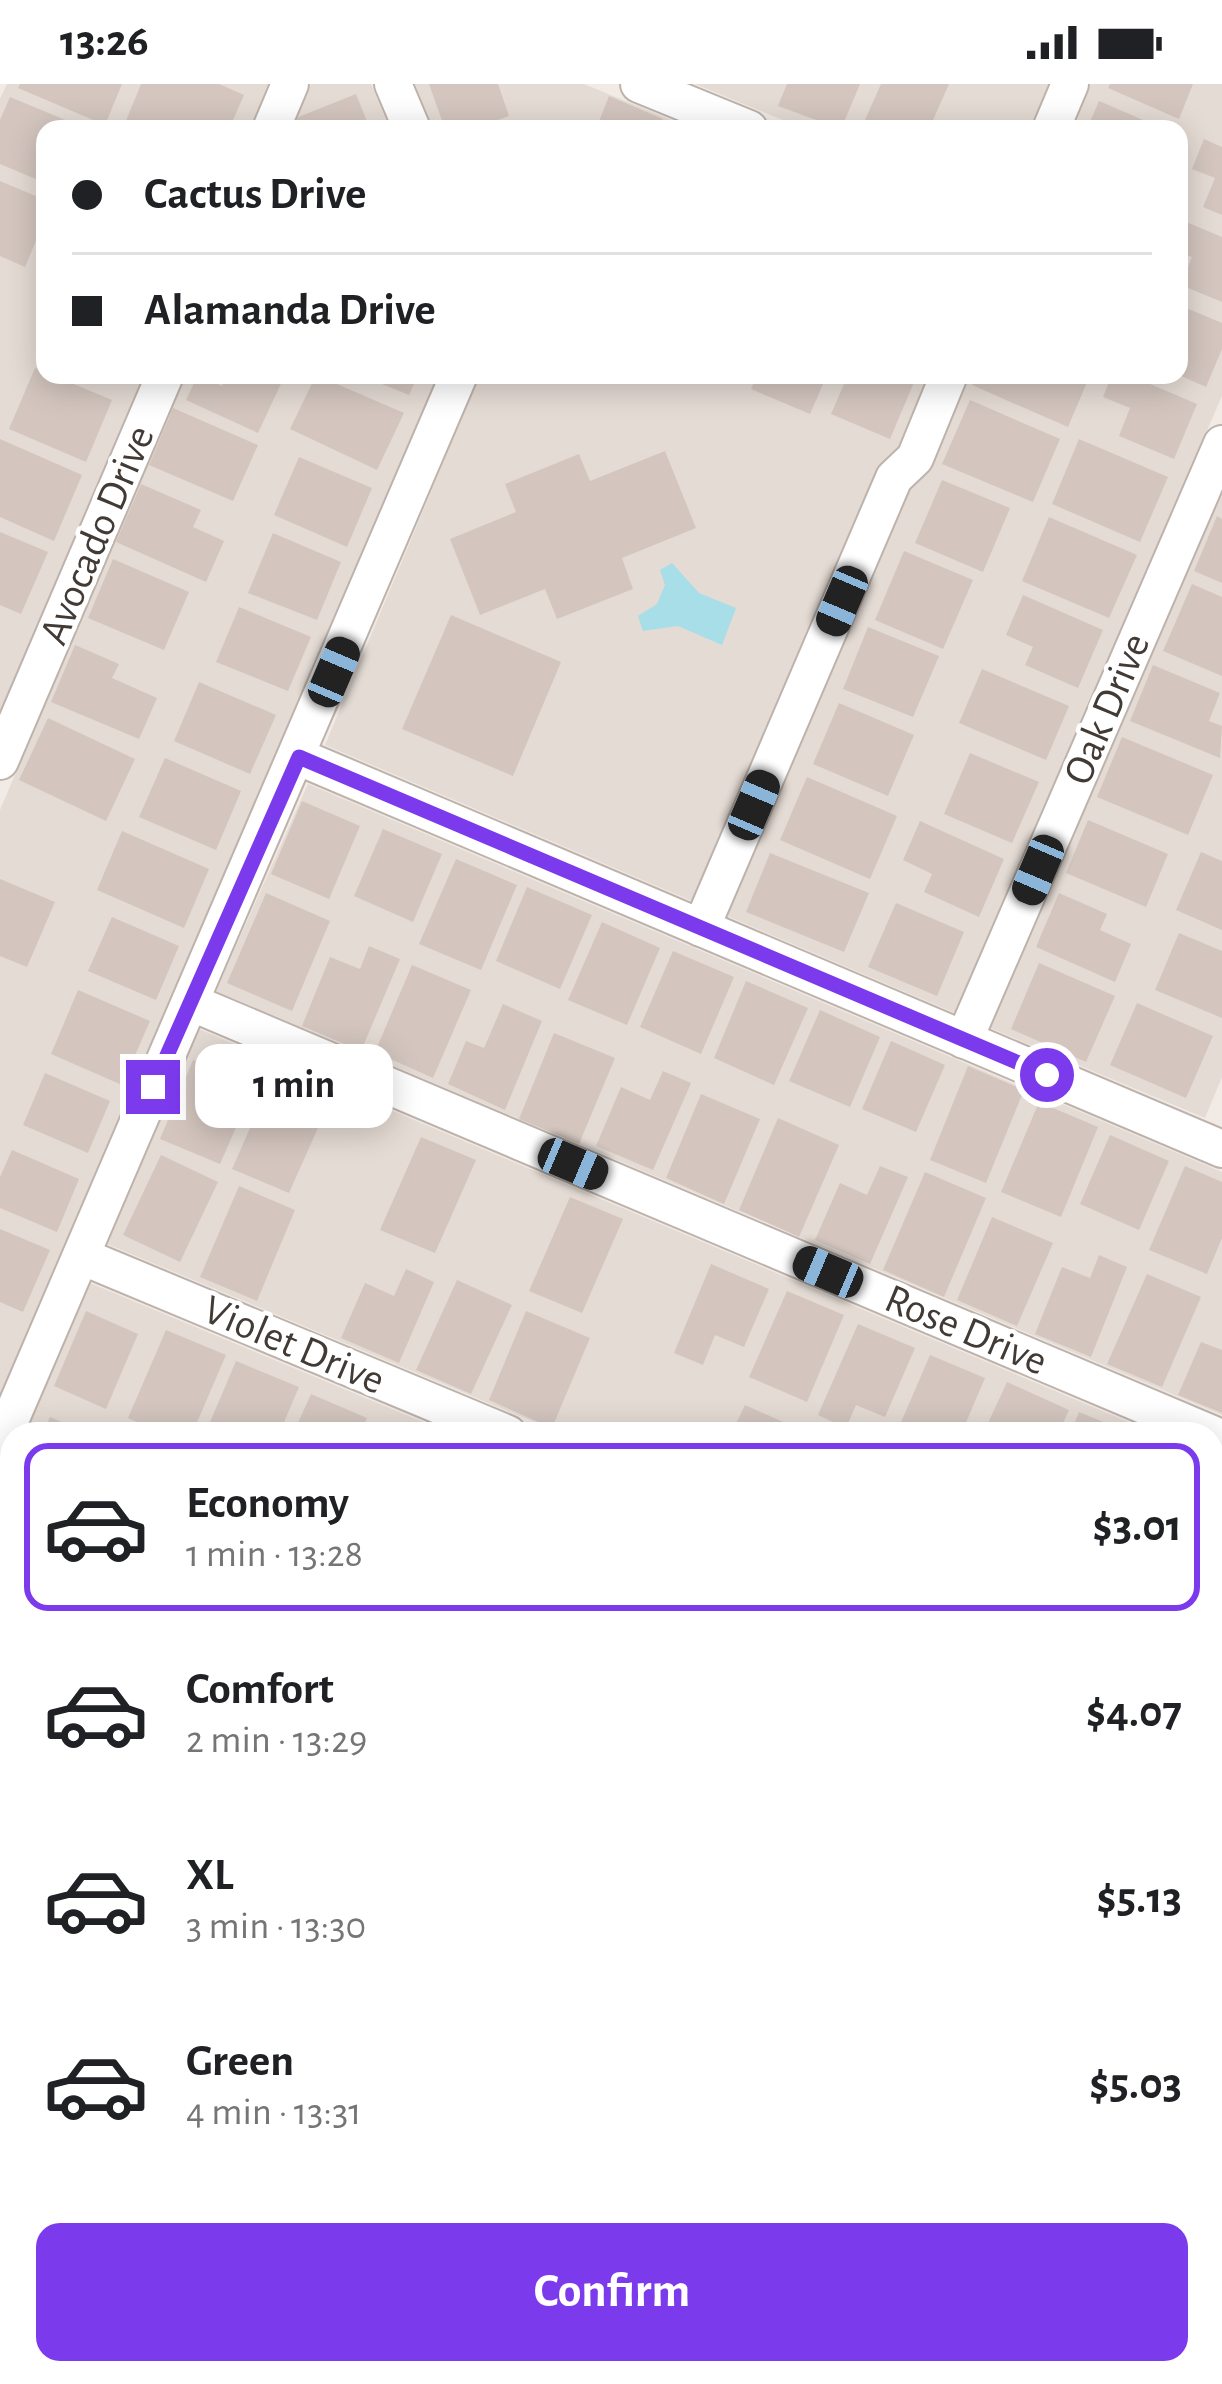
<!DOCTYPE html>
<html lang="en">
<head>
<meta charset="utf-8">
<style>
  :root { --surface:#fff; --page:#f6f6f6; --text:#202124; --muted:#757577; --line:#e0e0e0; --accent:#7c3aed }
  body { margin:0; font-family:"Alegreya Sans",sans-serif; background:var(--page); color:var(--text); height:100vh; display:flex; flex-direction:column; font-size:45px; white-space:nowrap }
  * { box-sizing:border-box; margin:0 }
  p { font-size:39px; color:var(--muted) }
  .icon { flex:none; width:66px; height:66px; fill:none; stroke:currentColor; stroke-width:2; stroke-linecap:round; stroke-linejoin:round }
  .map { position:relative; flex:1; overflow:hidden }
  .sheet { position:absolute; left:0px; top:1338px; width:1224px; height:963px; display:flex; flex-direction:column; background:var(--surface); border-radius:36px 36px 0 0; box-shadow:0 6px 30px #0003 }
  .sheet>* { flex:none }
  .banner { position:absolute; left:36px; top:36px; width:1152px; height:264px; border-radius:24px; box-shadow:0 6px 30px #0003; display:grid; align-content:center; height:264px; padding:0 36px; background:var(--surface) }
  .end { position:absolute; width:54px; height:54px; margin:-27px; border:15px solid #7c3aed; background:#fff; box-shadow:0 0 0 6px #fff }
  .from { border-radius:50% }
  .bubble { position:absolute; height:84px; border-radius:24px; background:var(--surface); box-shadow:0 6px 30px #0003; font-size:39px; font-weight:700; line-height:84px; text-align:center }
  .car { position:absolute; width:36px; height:72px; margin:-36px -18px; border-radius:15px; box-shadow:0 0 9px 3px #0007; background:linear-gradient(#222 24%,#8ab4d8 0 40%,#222 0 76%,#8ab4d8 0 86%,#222 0) }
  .banner b { display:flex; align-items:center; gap:42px; height:114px; font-size:45px }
  .banner b+b { border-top:3px solid var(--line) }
  .banner i { width:30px; height:30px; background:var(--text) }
  ul { padding:21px 0 0; list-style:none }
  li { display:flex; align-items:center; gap:36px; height:168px; margin:0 24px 18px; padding:0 12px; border:6px solid transparent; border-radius:24px }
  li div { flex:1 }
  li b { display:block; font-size:45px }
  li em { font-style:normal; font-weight:700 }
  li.on { border-color:var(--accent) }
  li>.icon { width:108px; height:108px; stroke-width:1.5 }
  .action { display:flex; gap:24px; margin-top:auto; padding:24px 36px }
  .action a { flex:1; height:138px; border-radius:24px; background:var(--accent); color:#fff; font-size:48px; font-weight:700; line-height:138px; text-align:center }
  .status { display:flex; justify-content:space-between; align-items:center; height:84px; padding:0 60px; background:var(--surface); direction:ltr }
  .status svg { height:33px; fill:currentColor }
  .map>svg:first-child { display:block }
  .residential { fill:#e4dbd4 }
  .green { fill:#d8e1b2 }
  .water { fill:#a7dee8 }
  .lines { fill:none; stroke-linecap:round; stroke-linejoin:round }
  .stream { stroke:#a7dee8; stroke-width:10 }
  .building { fill:#d4c6bf }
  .street-casing { stroke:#beb3ac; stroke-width:40 }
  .street { stroke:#fff; stroke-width:36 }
  .route { stroke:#7c3aed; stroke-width:15 }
  .labels { text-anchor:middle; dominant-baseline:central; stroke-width:9; stroke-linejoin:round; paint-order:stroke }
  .street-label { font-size:42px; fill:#423a35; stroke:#fff }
</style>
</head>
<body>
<div class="status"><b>13:26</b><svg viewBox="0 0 49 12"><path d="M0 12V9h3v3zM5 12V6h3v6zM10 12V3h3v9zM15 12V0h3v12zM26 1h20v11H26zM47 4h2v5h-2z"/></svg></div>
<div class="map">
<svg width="1222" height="2300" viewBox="0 0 1222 2300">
  <rect width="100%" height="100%" fill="#f1eae5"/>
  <g class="residential">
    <path d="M 7,0 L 269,0 L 250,45 L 45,45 L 45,291 L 145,291 L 0,630 L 0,15 Z"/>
    <path d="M 311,0 L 371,0 L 390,45 L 291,45 Z"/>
    <path d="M 415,0 L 584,0 L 693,45 L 433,45 Z"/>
    <path d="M 695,0 L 1050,0 L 1031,45 L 805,45 Z"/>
    <path d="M 1091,0 L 1222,0 L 1222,312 L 955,929 L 727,832 L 910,406 L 933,381 L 970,291 L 1179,291 L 1179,45 L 1072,45 Z"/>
    <path d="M 186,291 L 439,291 L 0,1312 L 0,726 Z"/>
    <path d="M 480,291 L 929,291 L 900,363 L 877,386 L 692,817 L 325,661 Z"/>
    <path d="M 1222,407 L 1222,993 L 1205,1034 L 990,944 Z"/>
    <path d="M 308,700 L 1222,1088 L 1222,1331 L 216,907 Z"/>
    <path d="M 199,945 L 1157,1350 L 563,1350 L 107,1160 Z"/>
    <path d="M 90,1199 L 452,1350 L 25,1350 Z"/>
    <path d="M 1222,1715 L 1222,2161 L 1212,2161 L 1212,1738 Z"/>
    <path d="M 1222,2180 L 1222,2300 L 1038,2300 L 1042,2289 L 1212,2289 L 1212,2203 L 1220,2202 Z"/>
    <path d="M 394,2289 L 984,2289 L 997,2294 L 995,2300 L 420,2300 Z"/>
  </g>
  <path class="green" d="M 0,1719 L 12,1724 L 12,1935 L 0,1962 Z"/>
  <g class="water">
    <path d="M 672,479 L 699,509 L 736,524 L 722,561 L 678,542 L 643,547 L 638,532 L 657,520 L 665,501 L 660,486 Z"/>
    <path d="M 12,1935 L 12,2254 L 0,2281 L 0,1962 Z"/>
  </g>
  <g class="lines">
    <path class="stream" d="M 1212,2118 L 1222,2103"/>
  </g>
  <g class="building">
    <path d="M 20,0 L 122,0 L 105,41 L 18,4 Z"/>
    <path d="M 141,0 L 219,0 L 244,11 L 229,45 L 144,45 L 126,37 Z"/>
    <path d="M 429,0 L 498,0 L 509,32 L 473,45 L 445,45 Z"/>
    <path d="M 787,0 L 860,0 L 841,45 L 778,22 Z"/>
    <path d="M 881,0 L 949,0 L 929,45 L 861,45 Z"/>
    <path d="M 1110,0 L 1193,0 L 1179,35 L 1108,4 Z"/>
    <path d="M 356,10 L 370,45 L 300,45 L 296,34 Z"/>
    <path d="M 609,12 L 663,35 L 658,45 L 596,45 Z"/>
    <path d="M 10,13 L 87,45 L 45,45 L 45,99 L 0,80 L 0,36 Z"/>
    <path d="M 1099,17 L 1164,45 L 1087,45 Z"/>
    <path d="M 1204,55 L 1222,63 L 1222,131 L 1203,123 L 1215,94 L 1192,85 Z"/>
    <path d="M 0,97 L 45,116 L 45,135 L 25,183 L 0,172 Z"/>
    <path d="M 1179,135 L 1222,153 L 1222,218 L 1181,201 L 1192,173 L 1179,168 Z"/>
    <path d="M 1179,221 L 1222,239 L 1222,265 L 1206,303 L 1179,291 Z"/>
    <path d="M 35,284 L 112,316 L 86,378 L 9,345 Z"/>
    <path d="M 198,291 L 222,302 L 227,291 L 285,291 L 258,349 L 186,316 Z"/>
    <path d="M 316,291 L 404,329 L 377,386 L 290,345 Z"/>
    <path d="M 360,291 L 418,291 L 409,311 Z"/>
    <path d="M 757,291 L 827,291 L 810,330 L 751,305 Z"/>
    <path d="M 848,291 L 917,291 L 890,355 L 831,330 Z"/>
    <path d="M 977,291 L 1090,291 L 1068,343 L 972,301 Z"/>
    <path d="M 1112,291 L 1129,291 L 1197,320 L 1174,375 L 1119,352 L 1130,324 L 1103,313 Z"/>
    <path d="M 970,316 L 1060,355 L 1033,418 L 942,380 Z"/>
    <path d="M 173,324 L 258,361 L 233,417 L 149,381 Z"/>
    <path d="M 0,355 L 82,391 L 54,457 L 0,433 Z"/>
    <path d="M 1079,355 L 1168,393 L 1140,458 L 1052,420 Z"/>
    <path d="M 665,367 L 696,444 L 622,474 L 633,505 L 557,535 L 545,505 L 480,531 L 450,455 L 516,428 L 505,400 L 579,370 L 590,397 Z"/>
    <path d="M 299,373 L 372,404 L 347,463 L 274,431 Z"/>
    <path d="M 942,396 L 1010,424 L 983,488 L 915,459 Z"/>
    <path d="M 141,400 L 201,426 L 193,443 L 224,457 L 206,498 L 116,458 Z"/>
    <path d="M 1217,432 L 1222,435 L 1222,499 L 1194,487 Z"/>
    <path d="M 1049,433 L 1137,471 L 1109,534 L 1022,497 Z"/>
    <path d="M 0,448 L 48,468 L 21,530 L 0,521 Z"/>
    <path d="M 273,449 L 341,478 L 317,536 L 248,509 Z"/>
    <path d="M 904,467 L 973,496 L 943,565 L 875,536 Z"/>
    <path d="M 113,475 L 189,508 L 164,566 L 88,534 Z"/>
    <path d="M 1192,500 L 1222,513 L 1222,592 L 1163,567 Z"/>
    <path d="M 1023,511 L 1103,546 L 1078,604 L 1025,581 L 1033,563 L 1006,551 Z"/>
    <path d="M 239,523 L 311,553 L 288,607 L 216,578 Z"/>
    <path d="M 451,531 L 561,578 L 513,692 L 402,645 Z"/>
    <path d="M 868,543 L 939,572 L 913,633 L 843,605 Z"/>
    <path d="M 75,561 L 119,580 L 112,594 L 157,614 L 139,655 L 51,618 Z"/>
    <path d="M 1153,581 L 1220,609 L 1209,637 L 1222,642 L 1220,674 L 1130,637 Z"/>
    <path d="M 982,585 L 1069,622 L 1046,676 L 959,639 Z"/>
    <path d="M 199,598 L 276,631 L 250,690 L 174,657 Z"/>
    <path d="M 839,619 L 914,651 L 888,712 L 813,680 Z"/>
    <path d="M 48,634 L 135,675 L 106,737 L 19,696 Z"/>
    <path d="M 1122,653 L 1213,691 L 1188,751 L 1097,713 Z"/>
    <path d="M 970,669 L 1039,698 L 1012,759 L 944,730 Z"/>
    <path d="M 165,674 L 241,707 L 216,766 L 139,733 Z"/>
    <path d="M 807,693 L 897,732 L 870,795 L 780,756 Z"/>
    <path d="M 302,717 L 360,742 L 329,815 L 271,790 Z"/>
    <path d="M 1088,736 L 1168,770 L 1146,823 L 1066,789 Z"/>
    <path d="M 920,737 L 1004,775 L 979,833 L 924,808 L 932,790 L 903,776 Z"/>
    <path d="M 383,745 L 442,770 L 413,838 L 354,812 Z"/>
    <path d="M 122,747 L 209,785 L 184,844 L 97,806 Z"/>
    <path d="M 1201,768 L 1222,777 L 1222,846 L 1176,826 Z"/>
    <path d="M 770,769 L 869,809 L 844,868 L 746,828 Z"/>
    <path d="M 456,775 L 517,801 L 481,886 L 419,860 Z"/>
    <path d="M 0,795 L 55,818 L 27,883 L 0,872 Z"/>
    <path d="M 527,803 L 592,831 L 560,905 L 496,877 Z"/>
    <path d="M 266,809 L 330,837 L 292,927 L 227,899 Z"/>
    <path d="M 1059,809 L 1107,830 L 1100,846 L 1131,860 L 1115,898 L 1036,863 Z"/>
    <path d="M 896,819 L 964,848 L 937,912 L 868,883 Z"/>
    <path d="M 112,833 L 179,862 L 156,916 L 88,887 Z"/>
    <path d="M 602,838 L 660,864 L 627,941 L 568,916 Z"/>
    <path d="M 1179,849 L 1222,867 L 1222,934 L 1155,906 Z"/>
    <path d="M 369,862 L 400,875 L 361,967 L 302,942 L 330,873 L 360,885 Z"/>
    <path d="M 673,867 L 734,893 L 701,970 L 640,943 Z"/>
    <path d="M 1039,879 L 1115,912 L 1086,978 L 1011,945 Z"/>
    <path d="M 412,881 L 471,906 L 433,994 L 375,968 Z"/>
    <path d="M 746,897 L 808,924 L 774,1001 L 714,974 Z"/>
    <path d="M 78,906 L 150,937 L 122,1001 L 51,970 Z"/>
    <path d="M 1137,919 L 1213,952 L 1186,1014 L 1110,981 Z"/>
    <path d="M 503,920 L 542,937 L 505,1026 L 448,1000 L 466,957 L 484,964 Z"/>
    <path d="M 820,926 L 880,953 L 850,1023 L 789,997 Z"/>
    <path d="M 554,949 L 615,974 L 579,1060 L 519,1035 Z"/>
    <path d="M 891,957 L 945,981 L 916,1048 L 862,1025 Z"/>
    <path d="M 193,976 L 254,1002 L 220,1080 L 160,1055 Z"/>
    <path d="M 968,982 L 1024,1006 L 986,1099 L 930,1076 Z"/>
    <path d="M 663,987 L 691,999 L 653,1086 L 596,1062 L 621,1003 L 650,1016 Z"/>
    <path d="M 45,989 L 110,1017 L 88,1069 L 23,1041 Z"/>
    <path d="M 272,994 L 329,1019 L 289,1109 L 232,1085 Z"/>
    <path d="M 701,1010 L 760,1035 L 724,1120 L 666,1094 Z"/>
    <path d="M 1039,1018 L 1098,1043 L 1061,1133 L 1001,1108 Z"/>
    <path d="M 778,1034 L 839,1061 L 799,1153 L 739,1126 Z"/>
    <path d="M 1110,1051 L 1169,1077 L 1139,1146 L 1080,1120 Z"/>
    <path d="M 421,1053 L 476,1076 L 435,1169 L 380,1146 Z"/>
    <path d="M 12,1066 L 79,1095 L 57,1148 L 0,1124 L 0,1093 Z"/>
    <path d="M 161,1071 L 218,1098 L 180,1178 L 123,1151 Z"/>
    <path d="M 880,1082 L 908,1093 L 870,1180 L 815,1156 L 840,1099 L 867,1111 Z"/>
    <path d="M 1185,1082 L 1222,1098 L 1222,1154 L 1207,1190 L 1149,1166 Z"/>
    <path d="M 925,1088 L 986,1114 L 944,1213 L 883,1186 Z"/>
    <path d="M 239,1102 L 295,1126 L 257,1217 L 200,1193 Z"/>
    <path d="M 570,1113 L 623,1135 L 582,1229 L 529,1207 Z"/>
    <path d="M 992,1133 L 1053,1159 L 1017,1242 L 957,1216 Z"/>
    <path d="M 0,1145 L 50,1166 L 23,1228 L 0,1218 Z"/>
    <path d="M 1099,1171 L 1127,1183 L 1091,1273 L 1035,1250 L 1062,1183 L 1090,1194 Z"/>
    <path d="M 711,1180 L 769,1205 L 744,1263 L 715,1251 L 703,1281 L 674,1269 Z"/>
    <path d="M 406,1185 L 434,1198 L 399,1279 L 341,1254 L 365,1199 L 394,1212 Z"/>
    <path d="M 1147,1190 L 1201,1213 L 1162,1303 L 1107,1280 Z"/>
    <path d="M 457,1196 L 512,1221 L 471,1310 L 416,1286 Z"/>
    <path d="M 787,1207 L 844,1231 L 807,1318 L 749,1293 Z"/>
    <path d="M 86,1227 L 138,1250 L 106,1325 L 54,1302 Z"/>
    <path d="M 526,1227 L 590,1254 L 552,1344 L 489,1316 Z"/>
    <path d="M 858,1240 L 915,1264 L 885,1333 L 856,1321 L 846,1344 L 818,1331 Z"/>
    <path d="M 166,1246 L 226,1271 L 192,1350 L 165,1350 L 128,1334 Z"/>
    <path d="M 1201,1258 L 1222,1266 L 1222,1329 L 1178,1311 Z"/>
    <path d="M 930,1271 L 985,1294 L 961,1350 L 896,1350 Z"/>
    <path d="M 236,1277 L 299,1303 L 279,1350 L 205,1350 Z"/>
    <path d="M 1007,1298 L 1069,1326 L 1058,1350 L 983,1350 Z"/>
    <path d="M 311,1310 L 367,1334 L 360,1350 L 293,1350 Z"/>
    <path d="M 745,1321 L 801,1346 L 799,1350 L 731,1350 Z"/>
    <path d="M 1079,1328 L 1132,1350 L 1070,1350 Z"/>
    <path d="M 50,1333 L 89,1350 L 43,1350 Z"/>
    <path d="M 1222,1402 L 1222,1485 L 1212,1481 L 1212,1423 Z"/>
    <path d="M 12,1487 L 12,1574 L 0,1569 L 0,1515 Z"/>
    <path d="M 1212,1522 L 1222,1526 L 1222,1574 L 1212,1597 Z"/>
    <path d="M 1212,1761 L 1222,1766 L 1222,1837 L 1212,1833 Z"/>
    <path d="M 1212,1935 L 1222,1939 L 1222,1961 L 1212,1985 Z"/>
    <path d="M 52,2289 L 141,2289 L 156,2295 L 154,2300 L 47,2300 Z"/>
    <path d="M 410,2289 L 470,2289 L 465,2300 L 435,2300 Z"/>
    <path d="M 487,2289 L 557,2289 L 553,2300 L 483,2300 Z"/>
    <path d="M 573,2289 L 623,2289 L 649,2300 L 569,2300 Z"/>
    <path d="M 742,2289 L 814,2289 L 810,2300 L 738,2300 Z"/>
    <path d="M 829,2289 L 896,2289 L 891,2300 L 824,2300 Z"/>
    <path d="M 1070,2289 L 1162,2289 L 1157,2300 L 1065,2300 Z"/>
  </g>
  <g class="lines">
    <g class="street-casing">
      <g id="street">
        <path d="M 393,0 L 412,45"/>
        <path d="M 639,0 L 749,45"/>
        <path d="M 271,45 L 290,0"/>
        <path d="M 1051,45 L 1070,0"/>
        <path d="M 299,673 L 1222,1065"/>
        <path d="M 0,677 L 165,291"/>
        <path d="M 701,844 L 894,394 L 915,374 L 949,291"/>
        <path d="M 190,918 L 1212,1350"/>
        <path d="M 964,956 L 1222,360"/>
        <path d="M 81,1172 L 508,1350"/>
        <path d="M 0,1360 L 459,291"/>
        <path d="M 0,1443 L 12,1448"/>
        <path d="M 1212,1690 L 1222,1667"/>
        <path d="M 340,2289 L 366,2300"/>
        <path d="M 198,2300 L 203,2289"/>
        <path d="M 1016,2300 L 1020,2289"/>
      </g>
    </g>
    <use href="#street" class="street"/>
  </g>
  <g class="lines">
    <path class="route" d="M 153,1003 L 299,673 L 1047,991"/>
  </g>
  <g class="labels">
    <g class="street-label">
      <text transform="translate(97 451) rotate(-67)">Avocado Drive</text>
      <text transform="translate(1107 625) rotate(-67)">Oak Drive</text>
      <text transform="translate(966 1246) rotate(23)">Rose Drive</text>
      <text transform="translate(294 1261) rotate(23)">Violet Drive</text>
    </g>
  </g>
</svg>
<i class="end from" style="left:1047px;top:991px"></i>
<i class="end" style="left:153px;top:1003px"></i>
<div class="bubble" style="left:195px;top:960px;width:198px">1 min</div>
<i class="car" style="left:842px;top:517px;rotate:203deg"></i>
<i class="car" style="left:334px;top:588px;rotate:23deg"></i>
<i class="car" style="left:754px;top:721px;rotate:23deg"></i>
<i class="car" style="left:1038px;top:786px;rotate:203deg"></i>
<i class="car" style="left:573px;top:1080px;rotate:113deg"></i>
<i class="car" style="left:828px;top:1188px;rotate:293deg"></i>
<div class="banner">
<b><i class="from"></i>Cactus Drive</b>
<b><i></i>Alamanda Drive</b>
</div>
<section class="sheet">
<ul>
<li class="on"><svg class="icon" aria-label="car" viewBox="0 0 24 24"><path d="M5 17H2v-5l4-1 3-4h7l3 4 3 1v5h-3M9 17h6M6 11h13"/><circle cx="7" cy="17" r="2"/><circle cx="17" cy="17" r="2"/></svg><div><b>Economy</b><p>1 min · 13:28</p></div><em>$3.01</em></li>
<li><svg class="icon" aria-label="car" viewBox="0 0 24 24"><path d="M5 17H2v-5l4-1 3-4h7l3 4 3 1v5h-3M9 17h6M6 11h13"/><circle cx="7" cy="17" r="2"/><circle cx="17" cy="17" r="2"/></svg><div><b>Comfort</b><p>2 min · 13:29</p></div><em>$4.07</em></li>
<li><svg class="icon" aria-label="car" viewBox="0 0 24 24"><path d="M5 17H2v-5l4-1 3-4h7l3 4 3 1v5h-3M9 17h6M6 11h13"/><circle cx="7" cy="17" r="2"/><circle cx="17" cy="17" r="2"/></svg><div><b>XL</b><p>3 min · 13:30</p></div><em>$5.13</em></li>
<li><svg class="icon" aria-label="car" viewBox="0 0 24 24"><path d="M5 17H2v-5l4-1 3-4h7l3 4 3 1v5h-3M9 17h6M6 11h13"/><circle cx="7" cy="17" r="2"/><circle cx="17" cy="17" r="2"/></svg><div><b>Green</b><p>4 min · 13:31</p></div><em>$5.03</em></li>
</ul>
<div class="action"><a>Confirm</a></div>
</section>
</div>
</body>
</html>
